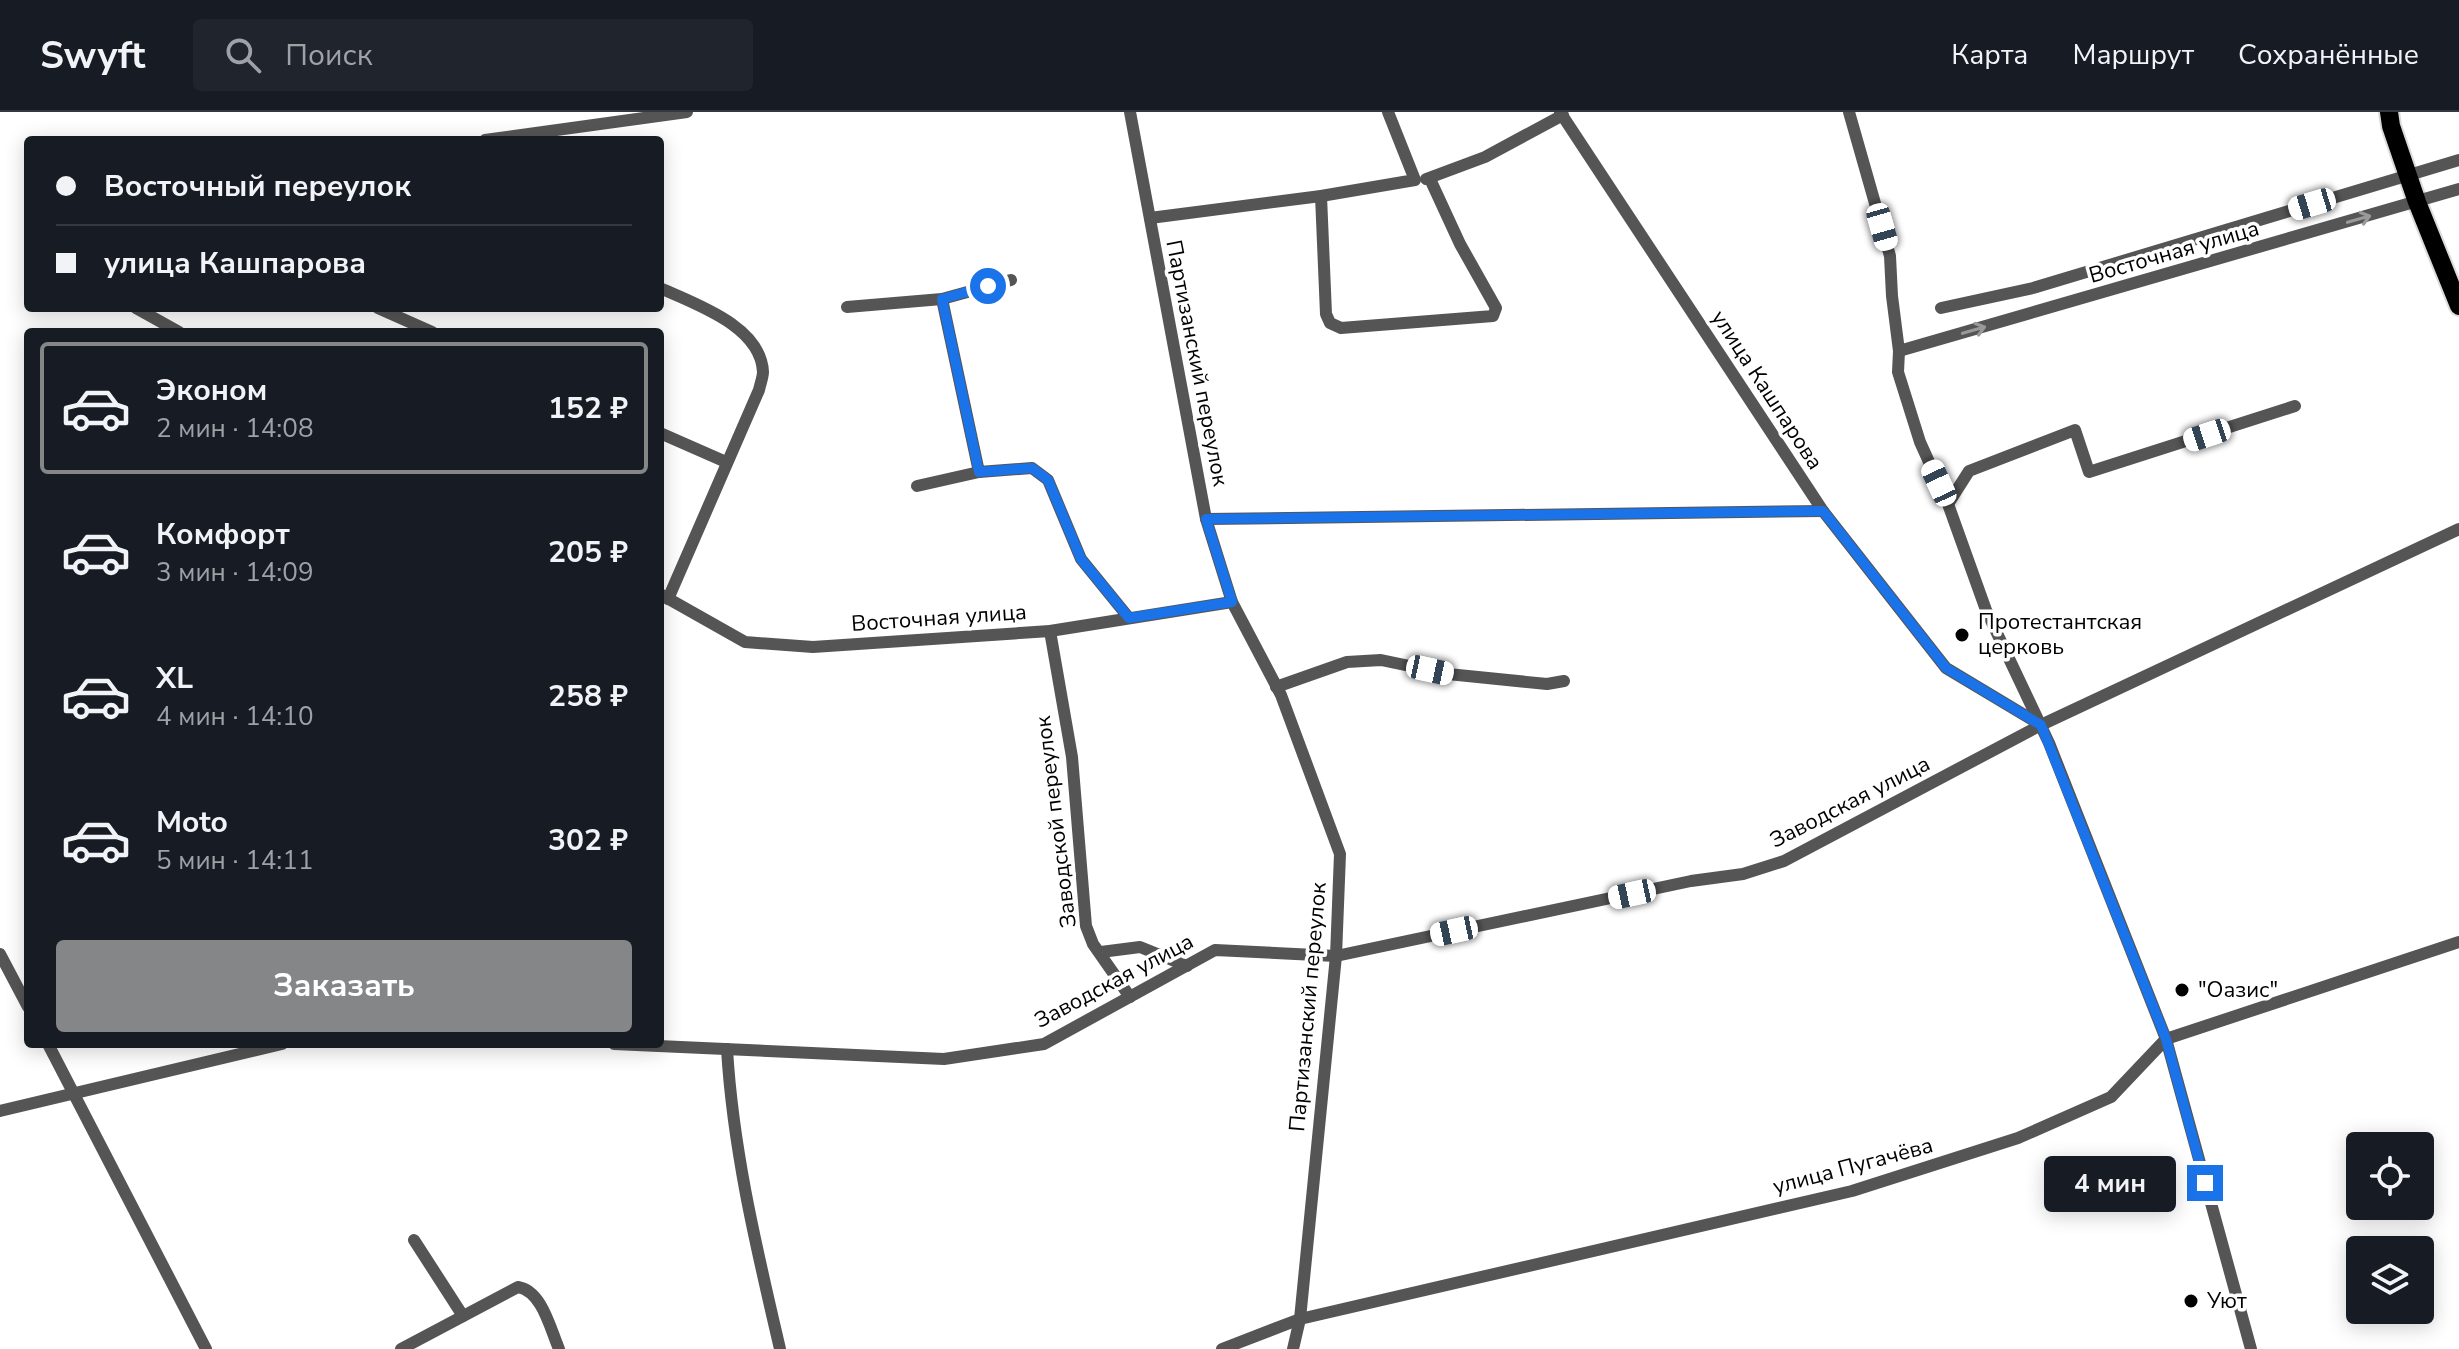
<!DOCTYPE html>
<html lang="ru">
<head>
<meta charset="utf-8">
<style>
  :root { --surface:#171b24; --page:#20242c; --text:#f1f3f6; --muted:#9ea1a6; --line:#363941; --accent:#858687 }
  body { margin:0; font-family:"Nunito Sans",sans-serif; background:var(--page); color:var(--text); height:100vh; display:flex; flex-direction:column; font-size:30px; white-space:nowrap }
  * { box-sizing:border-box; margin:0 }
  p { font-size:26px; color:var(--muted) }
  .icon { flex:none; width:44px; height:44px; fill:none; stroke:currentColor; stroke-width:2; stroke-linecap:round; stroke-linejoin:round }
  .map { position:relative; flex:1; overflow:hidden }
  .drawer { position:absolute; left:24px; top:216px; width:640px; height:720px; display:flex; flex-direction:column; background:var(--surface); border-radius:8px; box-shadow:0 4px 20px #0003 }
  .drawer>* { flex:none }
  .banner { position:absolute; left:24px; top:24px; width:640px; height:176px; border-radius:8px; box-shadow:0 4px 20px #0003; display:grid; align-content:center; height:176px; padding:0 32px; background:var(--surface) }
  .tools { position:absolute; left:2346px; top:1020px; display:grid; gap:16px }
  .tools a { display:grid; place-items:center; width:88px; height:88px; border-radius:8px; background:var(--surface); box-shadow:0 4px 20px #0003; font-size:40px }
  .end { position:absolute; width:36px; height:36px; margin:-18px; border:10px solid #1a73e8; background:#fff; box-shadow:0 0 0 4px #fff }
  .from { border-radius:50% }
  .bubble { position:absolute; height:56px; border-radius:8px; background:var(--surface); box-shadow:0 4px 20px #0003; font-size:26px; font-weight:700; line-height:56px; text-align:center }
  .car { position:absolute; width:24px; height:48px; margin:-24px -12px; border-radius:10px; box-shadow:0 0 6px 2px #0007; background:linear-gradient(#fff 24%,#345 0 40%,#fff 0 76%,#345 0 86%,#fff 0) }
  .banner b { display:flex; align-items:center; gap:28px; height:76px; font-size:30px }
  .banner b+b { border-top:2px solid var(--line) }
  .banner i { width:20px; height:20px; background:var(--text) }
  ul { padding:14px 0 0; list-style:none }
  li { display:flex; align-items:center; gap:24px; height:132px; margin:0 16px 12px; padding:0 16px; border:4px solid transparent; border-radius:8px }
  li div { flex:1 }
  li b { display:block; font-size:30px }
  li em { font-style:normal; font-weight:700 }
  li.current { border-color:var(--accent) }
  li>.icon { width:72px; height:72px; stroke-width:1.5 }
  .button { display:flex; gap:16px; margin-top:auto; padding:16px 32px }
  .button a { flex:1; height:92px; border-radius:8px; background:var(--accent); color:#fff; font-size:32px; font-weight:700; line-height:92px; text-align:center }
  header { display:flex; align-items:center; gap:48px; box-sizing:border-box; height:112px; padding:0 40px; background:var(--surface); border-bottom:2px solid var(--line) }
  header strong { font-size:38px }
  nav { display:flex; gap:44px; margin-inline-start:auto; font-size:28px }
  .search { width:560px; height:72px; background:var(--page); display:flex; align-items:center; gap:20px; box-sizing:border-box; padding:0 28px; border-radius:8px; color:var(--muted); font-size:30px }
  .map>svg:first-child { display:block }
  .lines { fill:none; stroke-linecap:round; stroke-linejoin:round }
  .primary-casing { stroke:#dbdbdb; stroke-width:22 }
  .street { stroke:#555; stroke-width:12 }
  .primary { stroke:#000; stroke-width:18 }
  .oneway { stroke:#999 }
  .route { stroke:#1a73e8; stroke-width:10 }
  .poi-dot { fill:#000; stroke:#fff; stroke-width:3 }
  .labels { text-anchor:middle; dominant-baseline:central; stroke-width:7; stroke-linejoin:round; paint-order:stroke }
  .street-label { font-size:22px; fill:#000; stroke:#fff }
  .poi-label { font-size:22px; fill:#000; stroke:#fff; text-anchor:start }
</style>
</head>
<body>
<header>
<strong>Swyft</strong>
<div class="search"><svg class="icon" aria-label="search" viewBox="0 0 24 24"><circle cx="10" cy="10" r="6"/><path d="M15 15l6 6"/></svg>Поиск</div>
<nav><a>Карта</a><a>Маршрут</a><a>Сохранённые</a></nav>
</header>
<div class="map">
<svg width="2459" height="1237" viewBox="0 0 2459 1237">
  <rect width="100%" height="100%" fill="#fff"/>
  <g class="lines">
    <g class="primary-casing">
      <path id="primary" d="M 2389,0 L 2391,14 L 2417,90 L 2459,194"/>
    </g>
    <g class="street">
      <path d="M 1130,0 L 1206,407 L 1232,490 L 1281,583 L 1340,742 L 1336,844 L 1300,1207 L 1293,1237"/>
      <path d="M 1560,0 L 1823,399 L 1946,556 L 2041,613"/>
      <path d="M 1849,0 L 1890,144 L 1892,184 L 1899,239 L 1898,260 L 1920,330 L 1948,392 L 1986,498 L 2049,631 L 2166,927 L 2251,1237"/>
      <path d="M 485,28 L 687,0"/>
      <path d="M 1426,67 L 1485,45 L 1563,3"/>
      <path d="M 1321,84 L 1326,202 L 1330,211 L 1341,216 L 1493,204 L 1496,196 L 1460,132 L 1430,67"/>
      <path d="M 1150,106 L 1321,84 L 1415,68 L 1388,0"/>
      <path d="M 660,176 C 695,192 761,214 763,260 C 763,265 760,273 759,278 L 668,487"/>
      <path d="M 942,187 L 979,360 L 1032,356 L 1048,368 L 1081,447 L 1129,506"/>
      <path d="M 847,195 L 942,187 L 1011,168"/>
      <path d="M 136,196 L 179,220"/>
      <path d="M 378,196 L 432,220"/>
      <path d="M 1941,196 L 2033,176 L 2459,48"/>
      <path d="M 1899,239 L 2459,77"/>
      <path d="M 660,321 L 726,350"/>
      <path d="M 917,374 L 979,360"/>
      <path d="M 1948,392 L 1969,359 L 2075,318 L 2089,360 L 2295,294"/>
      <path d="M 1206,407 L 1823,399"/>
      <path d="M 660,482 L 745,530 L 813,535 L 1050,519 L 1232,490"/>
      <path d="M 1050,519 L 1072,645 L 1086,814 L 1093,832 L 1130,885"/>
      <path d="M 1276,575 L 1347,550 L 1381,548 L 1448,562 L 1547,572 L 1564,569"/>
      <path d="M 1101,840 L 1140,835 L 1187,854"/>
      <path d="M 0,842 L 28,895"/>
      <path d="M 48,932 L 206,1237"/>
      <path d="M 614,932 L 944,947 L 1044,932 L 1215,838 L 1336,844 L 1691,769 L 1743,762 L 1784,749 L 2041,613 L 2459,417"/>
      <path d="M 727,937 C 733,1039 757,1138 780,1237"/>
      <path d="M 0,999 L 282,932"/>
      <path d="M 414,1128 L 463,1204"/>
      <path d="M 401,1237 L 518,1175 C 542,1179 550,1216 559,1237"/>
      <path d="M 1222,1237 L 1300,1207 L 1852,1079 L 2018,1026 L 2111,985 L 2166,927 L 2459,830"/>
    </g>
    <use href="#primary" class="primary"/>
  </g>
  <defs><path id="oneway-shaft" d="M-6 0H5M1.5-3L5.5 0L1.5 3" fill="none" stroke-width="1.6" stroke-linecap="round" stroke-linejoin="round" transform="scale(2)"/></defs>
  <g class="oneway">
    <use href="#oneway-shaft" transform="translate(2359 107) rotate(-16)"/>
    <use href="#oneway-shaft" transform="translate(1974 218) rotate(-16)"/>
  </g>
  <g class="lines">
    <path class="route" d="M 988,174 L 942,187 L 979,360 L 1032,356 L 1048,368 L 1081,447 L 1129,506 L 1232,490 L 1206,407 L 1823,399 L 1946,556 L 2041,613 L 2166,927 L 2205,1071"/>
  </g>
  <g class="poi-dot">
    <circle cx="1962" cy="523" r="8"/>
    <circle cx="2182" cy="878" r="8"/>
    <circle cx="2191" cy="1189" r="8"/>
  </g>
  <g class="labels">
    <g class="street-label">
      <text transform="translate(2174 140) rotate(-16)">Восточная улица</text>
      <text transform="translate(1197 251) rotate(79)">Партизанский переулок</text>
      <text transform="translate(1767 278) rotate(57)">улица Кашпарова</text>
      <text transform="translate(939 506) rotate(-4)">Восточная улица</text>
      <text transform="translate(1850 690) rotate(-27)">Заводская улица</text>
      <text transform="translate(1056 710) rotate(-97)">Заводской переулок</text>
      <text transform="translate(1114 869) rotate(-28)">Заводская улица</text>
      <text transform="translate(1308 895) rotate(-85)">Партизанский переулок</text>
      <text transform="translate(1853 1054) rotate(-15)">улица Пугачёва</text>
    </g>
    <g class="poi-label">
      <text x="1978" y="510">Протестантская<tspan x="1978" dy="25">церковь</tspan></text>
      <text x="2198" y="878">"Оазис"</text>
      <text x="2207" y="1189">Уют</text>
    </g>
  </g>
</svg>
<div class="tools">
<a><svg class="icon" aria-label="locate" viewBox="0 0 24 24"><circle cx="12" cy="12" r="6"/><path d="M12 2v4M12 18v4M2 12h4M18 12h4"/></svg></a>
<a><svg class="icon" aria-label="layers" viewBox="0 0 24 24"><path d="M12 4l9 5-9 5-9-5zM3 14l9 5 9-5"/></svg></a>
</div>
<i class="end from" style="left:988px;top:174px"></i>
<i class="end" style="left:2205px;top:1071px"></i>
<div class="bubble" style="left:2044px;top:1044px;width:132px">4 мин</div>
<i class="car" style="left:2312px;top:92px;rotate:253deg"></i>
<i class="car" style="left:1882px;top:115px;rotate:164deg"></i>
<i class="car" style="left:2207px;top:323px;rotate:252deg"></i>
<i class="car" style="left:1939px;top:371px;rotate:335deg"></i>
<i class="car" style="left:1430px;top:558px;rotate:102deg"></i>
<i class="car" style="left:1632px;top:782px;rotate:258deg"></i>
<i class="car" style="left:1454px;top:819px;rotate:258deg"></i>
<div class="banner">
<b><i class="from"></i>Восточный переулок</b>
<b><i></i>улица Кашпарова</b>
</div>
<section class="drawer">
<ul>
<li class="current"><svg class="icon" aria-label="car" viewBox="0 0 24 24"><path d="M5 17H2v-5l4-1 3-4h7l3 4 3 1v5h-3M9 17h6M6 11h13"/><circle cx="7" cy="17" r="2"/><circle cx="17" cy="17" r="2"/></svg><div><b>Эконом</b><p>2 мин · 14:08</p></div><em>152 ₽</em></li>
<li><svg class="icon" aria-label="car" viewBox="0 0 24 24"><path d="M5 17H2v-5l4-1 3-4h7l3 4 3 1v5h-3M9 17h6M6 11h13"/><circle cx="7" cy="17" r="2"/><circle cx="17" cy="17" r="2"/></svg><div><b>Комфорт</b><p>3 мин · 14:09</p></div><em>205 ₽</em></li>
<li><svg class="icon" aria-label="car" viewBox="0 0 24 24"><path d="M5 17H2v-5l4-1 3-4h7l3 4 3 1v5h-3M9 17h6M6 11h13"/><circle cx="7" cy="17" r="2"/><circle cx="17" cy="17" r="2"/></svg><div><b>XL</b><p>4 мин · 14:10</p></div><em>258 ₽</em></li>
<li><svg class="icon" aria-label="car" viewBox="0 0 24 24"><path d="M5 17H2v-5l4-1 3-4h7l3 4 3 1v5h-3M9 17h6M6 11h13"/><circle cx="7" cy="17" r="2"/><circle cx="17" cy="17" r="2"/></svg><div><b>Moto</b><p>5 мин · 14:11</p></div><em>302 ₽</em></li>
</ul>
<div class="button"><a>Заказать</a></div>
</section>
</div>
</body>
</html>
